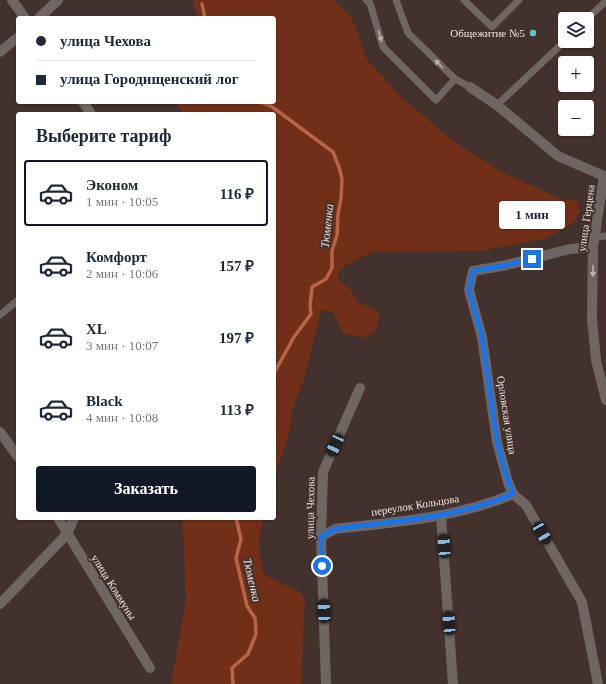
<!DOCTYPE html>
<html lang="ru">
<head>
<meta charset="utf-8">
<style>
  :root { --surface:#fff; --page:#f2f2f3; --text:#1f2937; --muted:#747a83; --line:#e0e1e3; --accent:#111827 }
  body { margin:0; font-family:"Times New Roman",serif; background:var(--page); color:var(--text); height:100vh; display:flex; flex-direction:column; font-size:15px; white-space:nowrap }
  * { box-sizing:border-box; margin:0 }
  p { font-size:13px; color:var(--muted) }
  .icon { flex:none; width:22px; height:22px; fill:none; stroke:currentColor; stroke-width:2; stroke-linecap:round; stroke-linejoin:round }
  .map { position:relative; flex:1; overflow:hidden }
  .drawer { position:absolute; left:16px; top:112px; width:260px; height:408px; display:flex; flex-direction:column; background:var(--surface); border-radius:4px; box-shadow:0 1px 3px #0004 }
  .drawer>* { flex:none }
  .top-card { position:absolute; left:16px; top:16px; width:260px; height:88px; border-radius:4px; box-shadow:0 1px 3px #0004; display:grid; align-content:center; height:88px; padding:0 20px; background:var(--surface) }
  .controls { position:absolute; left:558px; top:12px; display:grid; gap:8px }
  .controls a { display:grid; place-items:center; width:36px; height:36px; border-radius:4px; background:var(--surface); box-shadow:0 1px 3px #0004; font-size:20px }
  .end { position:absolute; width:18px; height:18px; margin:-9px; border:5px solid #1a73e8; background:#fff; box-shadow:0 0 0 2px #fff }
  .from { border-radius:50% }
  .bubble { position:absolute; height:28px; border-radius:4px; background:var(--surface); box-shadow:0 1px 3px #0004; font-size:13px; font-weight:700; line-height:28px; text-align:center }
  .car { position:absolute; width:12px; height:24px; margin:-12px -6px; border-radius:5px; box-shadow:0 0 3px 1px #0007; background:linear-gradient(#222 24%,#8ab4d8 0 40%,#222 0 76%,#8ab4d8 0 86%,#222 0) }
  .top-card b { display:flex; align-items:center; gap:14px; height:38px; font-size:15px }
  .top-card b+b { border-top:1px solid var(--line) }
  .top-card i { width:10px; height:10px; background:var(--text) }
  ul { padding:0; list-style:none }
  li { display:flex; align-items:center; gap:12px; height:66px; margin:0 8px 6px; padding:0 12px; border:2px solid transparent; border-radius:4px }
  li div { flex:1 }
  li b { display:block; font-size:15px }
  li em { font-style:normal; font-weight:700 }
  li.active { border-color:var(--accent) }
  li>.icon { width:36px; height:36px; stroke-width:1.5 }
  h2 { padding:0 20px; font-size:18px; line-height:48px }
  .primary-button { display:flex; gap:8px; margin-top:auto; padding:8px 20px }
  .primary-button a { flex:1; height:46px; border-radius:4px; background:var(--accent); color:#fff; font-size:16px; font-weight:700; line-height:46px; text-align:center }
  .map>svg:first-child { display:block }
  .green { fill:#722f17 }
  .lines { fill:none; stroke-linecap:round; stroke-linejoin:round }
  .stream { stroke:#b76448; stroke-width:3.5 }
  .service { stroke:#6f6663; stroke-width:7 }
  .minor { stroke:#6f6663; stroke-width:10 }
  .tertiary { stroke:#6f6663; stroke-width:10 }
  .oneway { fill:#bbb1ad }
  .route { stroke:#1a73e8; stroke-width:5 }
  .poi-dot { fill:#55cec6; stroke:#42312c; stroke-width:1.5 }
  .labels { text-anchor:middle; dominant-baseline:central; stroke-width:4; stroke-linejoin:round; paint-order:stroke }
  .poi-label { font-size:11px; fill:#ede3df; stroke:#42312c; text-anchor:end }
  .street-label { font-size:11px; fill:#ede3df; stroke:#42312c }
  .water-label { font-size:12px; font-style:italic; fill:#f5ddd5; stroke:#42312c }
</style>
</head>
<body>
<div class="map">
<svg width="606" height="684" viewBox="0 0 606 684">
  <rect width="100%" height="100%" fill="#42312c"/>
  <g class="green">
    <path d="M 193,0 L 334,0 L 352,18 L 366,58 L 399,95 L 453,141 L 504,173 L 560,199 L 577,201 L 580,212 L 572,224 L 547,238 L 481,251 L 373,252 L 343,267 L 337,276 L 339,281 L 350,289 L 359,303 L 373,308 L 380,315 L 376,331 L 364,338 L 343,333 L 333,312 L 321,310 L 304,379 L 292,410 L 289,434 L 274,475 L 274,114 L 185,114 L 182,112 L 175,102 L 274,102 L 274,18 L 198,18 L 193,3 Z"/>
    <path d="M 182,518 L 264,518 L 259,540 L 262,571 L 270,578 L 300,592 L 305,600 L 301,684 L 171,684 L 186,599 L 184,549 Z"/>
  </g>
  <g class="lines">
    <g class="stream">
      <path d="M 202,4 L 205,18"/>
      <path d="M 259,102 L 271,106 L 333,152 L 339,167 L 342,179 L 341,198 L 338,214 L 337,235 L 332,251 L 332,268 L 326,279 L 312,287 L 310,306 L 311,314 L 294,337 L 274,373"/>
      <path d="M 233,684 L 232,668 L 248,654 L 256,634 L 255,618 L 247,606 L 236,558 L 241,539 L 236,518"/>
    </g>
    <g class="service">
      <path d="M 366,0 L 370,3 L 383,47 L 436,100 L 455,79"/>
      <path d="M 396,0 L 408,33 L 455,79 L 470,87"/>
      <path d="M 464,0 L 492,27 L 519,0"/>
      <path d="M 587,19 L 606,1"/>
      <path d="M 497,105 L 565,41"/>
      <path d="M 594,237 L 606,236"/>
      <path d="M 0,315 L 18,300"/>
    </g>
    <g class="minor">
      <path d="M 12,0 L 25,18"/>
      <path d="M 470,87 L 497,105 L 558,156 L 604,176"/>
      <path d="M 83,102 L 91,114"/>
      <path d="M 604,176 L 593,247 L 592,319 L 596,360 L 606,400"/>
      <path d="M 593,247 L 570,249 L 507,265 L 473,271 L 469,290 L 482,337 L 497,442 L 508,482 L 513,494 L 526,505 L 582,602 L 598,684"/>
      <path d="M 0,432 L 18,457"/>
      <path d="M 441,516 L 453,684"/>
      <path d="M 58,518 L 150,668"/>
      <path d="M 321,537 L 335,529 C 395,522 457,518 513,494"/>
      <path d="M 0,604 L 67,534 L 74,518"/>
      <path d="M 326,684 L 321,537 L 323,472 L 360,388"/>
    </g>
    <g class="tertiary">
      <path d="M 39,18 L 58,0"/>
      <path d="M 0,52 L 18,37"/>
    </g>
  </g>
  <defs><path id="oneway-solid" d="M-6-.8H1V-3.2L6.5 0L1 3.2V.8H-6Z"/></defs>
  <g class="oneway">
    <use href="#oneway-solid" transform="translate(380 36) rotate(73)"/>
    <use href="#oneway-solid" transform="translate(439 64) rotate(-135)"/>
    <use href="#oneway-solid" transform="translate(593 271) rotate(90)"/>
  </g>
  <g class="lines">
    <path class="route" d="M 322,566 L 321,537 L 335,529 C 395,521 457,518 513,494 L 508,482 L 497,442 L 482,337 L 469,290 L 473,271 L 507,265 L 532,259"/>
  </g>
  <circle class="poi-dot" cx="533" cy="33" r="4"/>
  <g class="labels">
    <g class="poi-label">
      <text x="525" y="33">Общежитие №5</text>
    </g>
    <g class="street-label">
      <text transform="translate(586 218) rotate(-82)">улица Герцена</text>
      <text transform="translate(507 415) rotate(81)">Орловская улица</text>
      <text transform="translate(415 505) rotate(-9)">переулок Кольцова</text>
      <text transform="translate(310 508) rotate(-89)">улица Чехова</text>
      <text transform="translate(114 587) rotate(58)">улица Коммуны</text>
    </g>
    <g class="water-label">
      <text transform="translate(327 226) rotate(-84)">Тюменка</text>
      <text transform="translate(252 580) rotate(77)">Тюменка</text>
    </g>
  </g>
</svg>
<div class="controls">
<a><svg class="icon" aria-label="layers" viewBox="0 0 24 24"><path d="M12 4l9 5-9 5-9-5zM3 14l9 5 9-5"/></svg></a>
<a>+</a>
<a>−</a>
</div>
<i class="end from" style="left:322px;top:566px"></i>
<i class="end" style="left:532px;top:259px"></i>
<div class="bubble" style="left:499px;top:201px;width:66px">1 мин</div>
<i class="car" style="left:335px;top:445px;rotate:205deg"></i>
<i class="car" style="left:542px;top:533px;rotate:150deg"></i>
<i class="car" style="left:444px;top:546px;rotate:356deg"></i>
<i class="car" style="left:324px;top:611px;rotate:358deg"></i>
<i class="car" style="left:449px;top:623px;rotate:356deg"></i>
<div class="top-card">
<b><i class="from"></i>улица Чехова</b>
<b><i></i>улица Городищенский лог</b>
</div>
<section class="drawer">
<h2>Выберите тариф</h2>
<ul>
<li class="active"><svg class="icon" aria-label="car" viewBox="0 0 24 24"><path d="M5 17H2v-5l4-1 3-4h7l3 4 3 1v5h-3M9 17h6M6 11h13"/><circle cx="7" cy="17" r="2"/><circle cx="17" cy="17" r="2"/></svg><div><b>Эконом</b><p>1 мин · 10:05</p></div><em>116 ₽</em></li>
<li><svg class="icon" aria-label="car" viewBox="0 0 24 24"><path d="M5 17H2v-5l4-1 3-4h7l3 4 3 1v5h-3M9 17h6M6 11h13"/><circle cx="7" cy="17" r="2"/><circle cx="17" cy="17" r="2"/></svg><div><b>Комфорт</b><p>2 мин · 10:06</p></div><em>157 ₽</em></li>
<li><svg class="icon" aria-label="car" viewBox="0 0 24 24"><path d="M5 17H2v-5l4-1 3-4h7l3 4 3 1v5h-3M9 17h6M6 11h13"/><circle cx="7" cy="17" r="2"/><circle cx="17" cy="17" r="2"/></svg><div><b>XL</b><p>3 мин · 10:07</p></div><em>197 ₽</em></li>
<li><svg class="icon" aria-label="car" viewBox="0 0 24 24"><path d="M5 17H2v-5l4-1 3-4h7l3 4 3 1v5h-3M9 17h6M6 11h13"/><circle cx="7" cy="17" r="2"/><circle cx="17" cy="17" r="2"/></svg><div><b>Black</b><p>4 мин · 10:08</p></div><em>113 ₽</em></li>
</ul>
<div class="primary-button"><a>Заказать</a></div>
</section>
</div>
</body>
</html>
